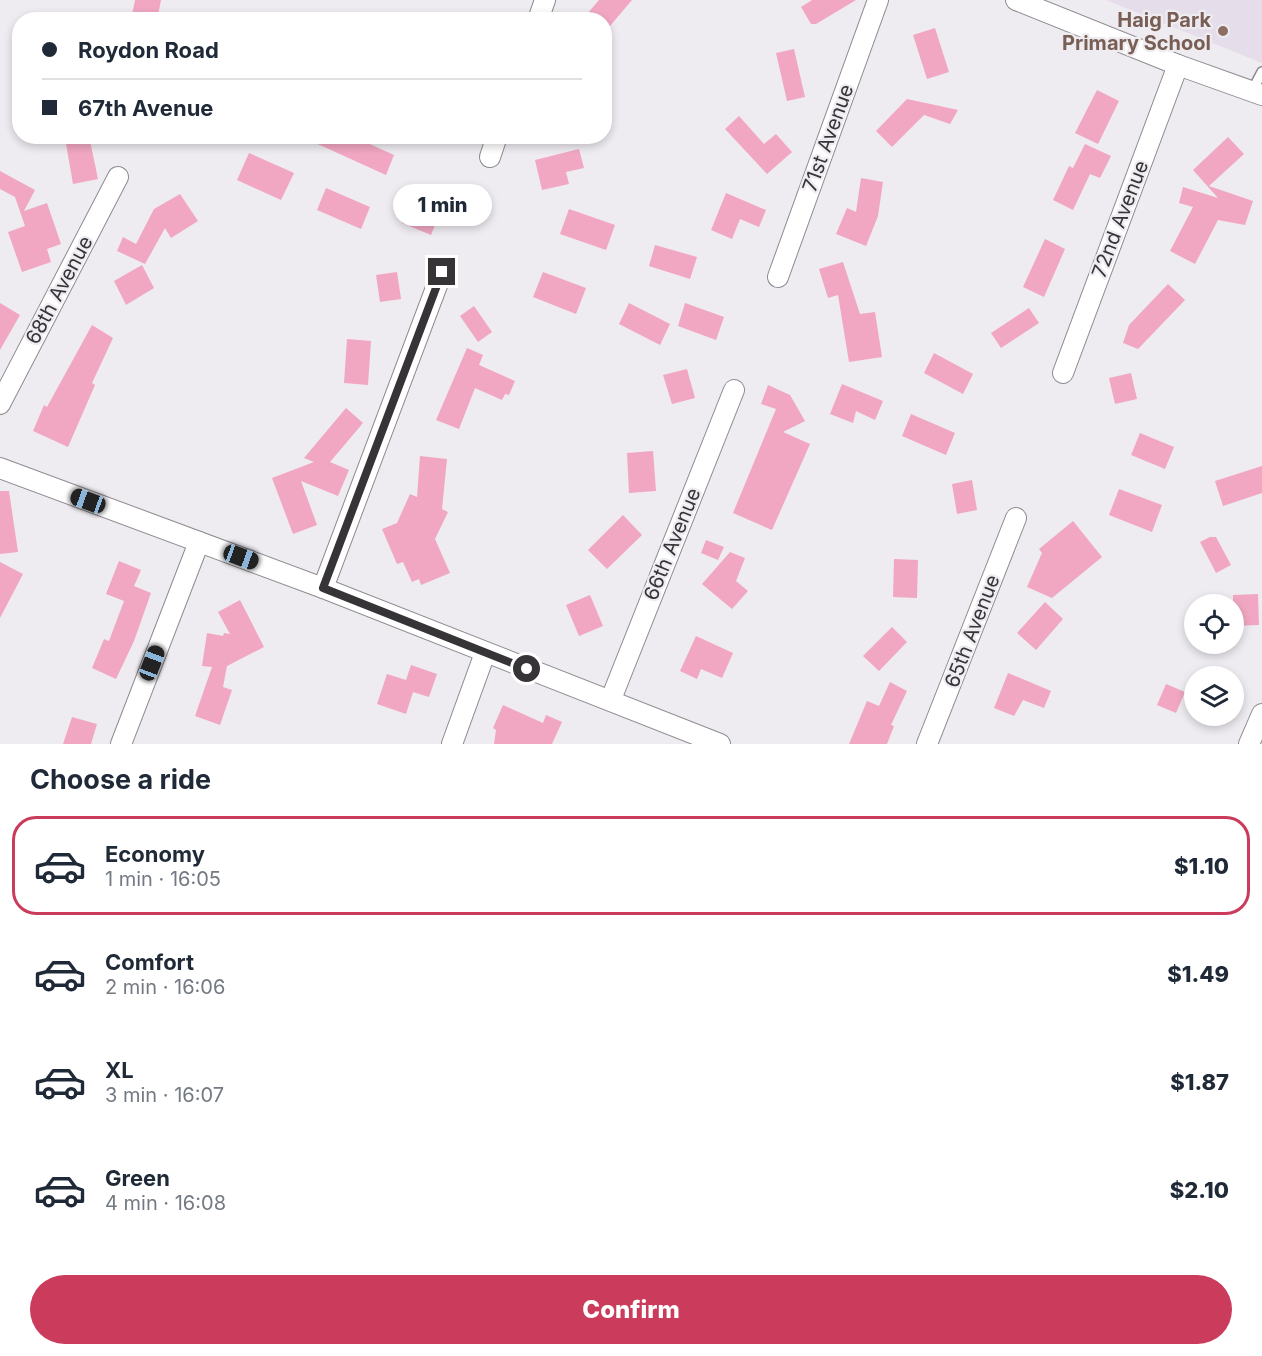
<!DOCTYPE html>
<html lang="en">
<head>
<meta charset="utf-8">
<style>
  :root { --surface:#fff; --page:#f6f6f7; --text:#1f2937; --muted:#747a83; --line:#e0e1e3; --accent:#ca3b5c }
  body { margin:0; font-family:Inter,sans-serif; background:var(--page); color:var(--text); height:100vh; display:flex; flex-direction:column; font-size:22px; white-space:nowrap }
  * { box-sizing:border-box; margin:0 }
  p { font-size:20px; color:var(--muted) }
  .icon { flex:none; width:33px; height:33px; fill:none; stroke:currentColor; stroke-width:2; stroke-linecap:round; stroke-linejoin:round }
  .map { position:relative; height:744px; overflow:hidden }
  .sheet { display:flex; flex-direction:column; background:var(--surface); flex:1 }
  .sheet>* { flex:none }
  .top-card { position:absolute; left:12px; top:12px; width:600px; height:132px; border-radius:24px; box-shadow:0 3px 9px #0003; display:grid; align-content:center; height:132px; padding:0 30px; background:var(--surface) }
  .fabs { position:absolute; left:1184px; top:594px; display:grid; gap:12px }
  .fabs a { display:grid; place-items:center; width:60px; height:60px; border-radius:50%; background:var(--surface); box-shadow:0 3px 9px #0003; font-size:30px }
  .end { position:absolute; width:27px; height:27px; margin:-14px; border:8px solid #363437; background:#fff; box-shadow:0 0 0 3px #fff }
  .from { border-radius:50% }
  .bubble { position:absolute; height:42px; border-radius:21px; background:var(--surface); box-shadow:0 3px 9px #0003; font-size:20px; font-weight:800; line-height:42px; text-align:center }
  .car { position:absolute; width:18px; height:36px; margin:-18px -9px; border-radius:8px; box-shadow:0 0 4px 2px #0007; background:linear-gradient(#222 24%,#8ab4d8 0 40%,#222 0 76%,#8ab4d8 0 86%,#222 0) }
  .top-card b { display:flex; align-items:center; gap:21px; height:57px; font-size:22px }
  .top-card b+b { border-top:2px solid var(--line) }
  .top-card i { width:15px; height:15px; background:var(--text) }
  ul { padding:0; list-style:none }
  li { display:flex; align-items:center; gap:18px; height:99px; margin:0 12px 9px; padding:0 18px; border:3px solid transparent; border-radius:24px }
  li div { flex:1 }
  li b { display:block; font-size:22px }
  li em { font-style:normal; font-weight:800 }
  li.active { border-color:var(--accent) }
  li>.icon { width:54px; height:54px; stroke-width:1.5 }
  h2 { padding:0 30px; font-size:27px; line-height:72px }
  .button { display:flex; gap:12px; margin-top:auto; padding:12px 30px }
  .button a { flex:1; height:69px; border-radius:36px; background:var(--accent); color:#fff; font-size:24px; font-weight:800; line-height:69px; text-align:center }
  .map>svg:first-child { display:block }
  .built { fill:#e5deea }
  .building { fill:#f1a7c2 }
  .lines { fill:none; stroke-linecap:round; stroke-linejoin:round }
  .lane-casing { stroke:#8e8b90; stroke-width:12 }
  .street-casing { stroke:#8e8b90; stroke-width:22 }
  .lane { stroke:#fff; stroke-width:9 }
  .street { stroke:#fff; stroke-width:20 }
  .route { stroke:#363437; stroke-width:8 }
  .education-dot { fill:#8d6e63; stroke:#eeebf1; stroke-width:2 }
  .labels { text-anchor:middle; dominant-baseline:central; stroke-width:4.5; stroke-linejoin:round; paint-order:stroke }
  .education-label { font-size:20px; font-weight:bold; fill:#785e54; stroke:#eeebf1; text-anchor:end }
  .street-label { font-size:20px; fill:#363437; stroke:#eeebf1 }
</style>
</head>
<body>
<div class="map">
<svg width="1262" height="744" viewBox="0 0 1262 744">
  <rect width="100%" height="100%" fill="#eeebf1"/>
  <path class="built" d="M 1106,0 L 1262,0 L 1262,63 Z"/>
  <g class="building">
    <path d="M 135,0 L 161,0 L 157,20 L 131,20 Z"/>
    <path d="M 599,0 L 632,0 L 604,33 L 604,20 L 582,20 Z"/>
    <path d="M 812,0 L 856,0 L 816,24 L 811,24 L 801,7 Z"/>
    <path d="M 935,28 L 949,72 L 927,79 L 913,35 Z"/>
    <path d="M 794,49 L 805,97 L 787,101 L 776,53 Z"/>
    <path d="M 1097,90 L 1119,101 L 1098,144 L 1075,133 Z"/>
    <path d="M 907,99 L 935,105 L 958,110 L 950,124 L 924,115 L 892,147 L 876,131 Z"/>
    <path d="M 739,116 L 764,144 L 776,134 L 792,152 L 767,174 L 725,129 Z"/>
    <path d="M 89,136 L 98,179 L 73,184 L 65,138 Z"/>
    <path d="M 300,136 L 352,136 L 394,155 L 386,175 Z"/>
    <path d="M 1228,137 L 1244,154 L 1209,186 L 1253,201 L 1245,225 L 1218,220 L 1195,264 L 1170,251 L 1193,207 L 1179,203 L 1183,187 L 1218,198 L 1193,170 Z"/>
    <path d="M 1085,144 L 1111,156 L 1100,178 L 1090,174 L 1073,210 L 1053,200 L 1069,166 L 1073,168 Z"/>
    <path d="M 579,149 L 584,168 L 566,172 L 569,184 L 542,190 L 535,160 Z"/>
    <path d="M 249,153 L 294,173 L 281,200 L 237,180 Z"/>
    <path d="M 0,171 L 35,190 L 24,211 L 47,203 L 61,244 L 47,249 L 51,262 L 22,272 L 8,232 L 25,226 L 15,197 L 0,189 Z"/>
    <path d="M 861,178 L 883,182 L 878,216 L 866,246 L 836,234 L 847,208 L 856,212 Z"/>
    <path d="M 326,188 L 370,207 L 361,229 L 317,210 Z"/>
    <path d="M 726,193 L 766,210 L 759,227 L 740,219 L 732,239 L 711,230 Z"/>
    <path d="M 180,194 L 198,221 L 171,238 L 165,228 L 145,264 L 117,251 L 123,237 L 136,244 L 154,209 Z"/>
    <path d="M 411,202 L 439,215 L 431,235 L 402,223 Z"/>
    <path d="M 569,209 L 615,225 L 606,250 L 560,234 Z"/>
    <path d="M 1045,239 L 1065,249 L 1044,297 L 1023,287 Z"/>
    <path d="M 655,245 L 697,257 L 690,279 L 649,266 Z"/>
    <path d="M 843,262 L 860,314 L 875,312 L 882,357 L 849,362 L 838,295 L 828,298 L 819,269 Z"/>
    <path d="M 142,265 L 154,288 L 126,305 L 114,281 Z"/>
    <path d="M 397,272 L 401,299 L 380,302 L 376,275 Z"/>
    <path d="M 543,272 L 586,288 L 576,314 L 533,297 Z"/>
    <path d="M 1168,284 L 1185,300 L 1138,349 L 1123,343 L 1129,325 Z"/>
    <path d="M 0,303 L 20,315 L 0,350 Z"/>
    <path d="M 629,303 L 670,324 L 660,345 L 619,324 Z"/>
    <path d="M 685,303 L 724,317 L 716,340 L 678,326 Z"/>
    <path d="M 474,306 L 492,332 L 478,342 L 460,316 Z"/>
    <path d="M 1029,308 L 1039,323 L 1001,348 L 991,333 Z"/>
    <path d="M 92,325 L 113,338 L 92,383 L 95,385 L 68,447 L 33,431 L 44,405 L 47,407 Z"/>
    <path d="M 347,339 L 371,341 L 368,385 L 344,383 Z"/>
    <path d="M 467,348 L 483,355 L 479,365 L 515,381 L 509,395 L 505,394 L 502,400 L 475,388 L 459,429 L 436,420 Z"/>
    <path d="M 934,353 L 973,374 L 963,394 L 924,373 Z"/>
    <path d="M 687,369 L 695,398 L 672,404 L 663,375 Z"/>
    <path d="M 1131,373 L 1137,399 L 1115,404 L 1109,378 Z"/>
    <path d="M 842,384 L 883,401 L 875,420 L 856,411 L 853,423 L 830,414 Z"/>
    <path d="M 768,385 L 790,395 L 805,421 L 783,432 L 810,444 L 772,530 L 733,513 L 776,409 L 761,404 Z"/>
    <path d="M 346,408 L 363,423 L 330,462 L 349,470 L 338,496 L 301,481 L 317,525 L 293,534 L 272,478 L 314,462 L 304,458 Z"/>
    <path d="M 911,414 L 955,433 L 946,455 L 902,436 Z"/>
    <path d="M 1140,433 L 1174,447 L 1165,469 L 1131,455 Z"/>
    <path d="M 653,451 L 656,491 L 629,493 L 627,453 Z"/>
    <path d="M 420,456 L 447,459 L 442,509 L 448,512 L 435,539 L 450,573 L 421,585 L 419,579 L 412,582 L 403,562 L 397,564 L 382,529 L 397,523 L 410,494 L 417,497 Z"/>
    <path d="M 1262,466 L 1262,493 L 1223,506 L 1215,481 Z"/>
    <path d="M 972,480 L 977,510 L 957,514 L 952,484 Z"/>
    <path d="M 1119,489 L 1162,505 L 1152,532 L 1109,515 Z"/>
    <path d="M 0,491 L 9,491 L 18,552 L 0,554 Z"/>
    <path d="M 623,515 L 642,535 L 607,569 L 588,550 Z"/>
    <path d="M 1073,521 L 1102,557 L 1052,598 L 1027,587 L 1042,553 L 1039,549 Z"/>
    <path d="M 1210,537 L 1216,537 L 1231,565 L 1216,573 L 1200,542 Z"/>
    <path d="M 706,540 L 724,547 L 718,560 L 701,553 Z"/>
    <path d="M 730,552 L 745,558 L 736,581 L 748,591 L 732,609 L 702,584 Z"/>
    <path d="M 894,559 L 918,560 L 917,598 L 893,597 Z"/>
    <path d="M 119,561 L 141,570 L 134,586 L 151,593 L 134,641 L 116,679 L 92,668 L 104,639 L 109,641 L 124,601 L 106,594 Z"/>
    <path d="M 0,562 L 23,574 L 0,618 Z"/>
    <path d="M 1258,594 L 1259,625 L 1233,626 L 1233,595 Z"/>
    <path d="M 590,595 L 603,626 L 579,636 L 566,605 Z"/>
    <path d="M 240,600 L 264,647 L 227,666 L 223,687 L 232,690 L 220,725 L 195,716 L 212,667 L 202,666 L 207,633 L 223,636 L 224,633 L 230,634 L 218,612 Z"/>
    <path d="M 1045,602 L 1063,619 L 1036,650 L 1017,633 Z"/>
    <path d="M 892,627 L 907,642 L 879,671 L 863,656 Z"/>
    <path d="M 696,636 L 733,653 L 722,678 L 701,669 L 697,679 L 680,671 Z"/>
    <path d="M 411,665 L 437,674 L 429,697 L 413,692 L 406,714 L 377,704 L 387,674 L 406,680 Z"/>
    <path d="M 1008,673 L 1051,691 L 1044,708 L 1023,700 L 1014,716 L 994,708 Z"/>
    <path d="M 890,682 L 907,691 L 891,725 L 894,726 L 887,744 L 849,744 L 867,701 L 879,706 Z"/>
    <path d="M 1166,684 L 1185,692 L 1176,713 L 1157,705 Z"/>
    <path d="M 503,705 L 543,723 L 546,715 L 562,722 L 552,744 L 494,744 L 496,730 L 493,728 Z"/>
    <path d="M 72,717 L 97,724 L 91,744 L 63,744 Z"/>
  </g>
  <g class="lines">
    <g class="lane-casing">
      <path id="lane" d="M 1252,91 L 1262,72"/>
    </g>
    <g class="street-casing">
      <g id="street">
        <path d="M 1016,0 L 1178,65 L 1262,95"/>
        <path d="M 538,20 L 545,0"/>
        <path d="M 490,157 L 497,136"/>
        <path d="M 778,277 L 878,0"/>
        <path d="M 1063,373 L 1178,65"/>
        <path d="M 0,404 L 118,177"/>
        <path d="M 0,468 L 323,588 L 720,744"/>
        <path d="M 323,588 L 442,272"/>
        <path d="M 611,699 L 734,390"/>
        <path d="M 121,744 L 199,542"/>
        <path d="M 452,744 L 485,653"/>
        <path d="M 927,744 L 1016,518"/>
        <path d="M 1249,744 L 1262,714"/>
      </g>
    </g>
    <use href="#lane" class="lane"/>
    <use href="#street" class="street"/>
  </g>
  <g class="lines">
    <path class="route" d="M 442,272 L 323,588 L 527,669"/>
  </g>
  <circle class="education-dot" cx="1223" cy="31" r="6"/>
  <g class="labels">
    <g class="education-label">
      <text x="1211" y="20">Haig Park<tspan x="1211" dy="23">Primary School</tspan></text>
    </g>
    <g class="street-label">
      <text transform="translate(828 138) rotate(-70)">71st Avenue</text>
      <text transform="translate(1120 219) rotate(-69)">72nd Avenue</text>
      <text transform="translate(59 290) rotate(-62)">68th Avenue</text>
      <text transform="translate(672 544) rotate(-68)">66th Avenue</text>
      <text transform="translate(972 631) rotate(-69)">65th Avenue</text>
    </g>
  </g>
</svg>
<div class="fabs">
<a><svg class="icon" aria-label="locate" viewBox="0 0 24 24"><circle cx="12" cy="12" r="6"/><path d="M12 2v4M12 18v4M2 12h4M18 12h4"/></svg></a>
<a><svg class="icon" aria-label="layers" viewBox="0 0 24 24"><path d="M12 4l9 5-9 5-9-5zM3 14l9 5 9-5"/></svg></a>
</div>
<i class="end from" style="left:527px;top:669px"></i>
<i class="end" style="left:442px;top:272px"></i>
<div class="bubble" style="left:393px;top:184px;width:99px">1 min</div>
<i class="car" style="left:88px;top:501px;rotate:290deg"></i>
<i class="car" style="left:241px;top:557px;rotate:110deg"></i>
<i class="car" style="left:152px;top:663px;rotate:21deg"></i>
<div class="top-card">
<b><i class="from"></i>Roydon Road</b>
<b><i></i>67th Avenue</b>
</div>
</div>
<section class="sheet">
<h2>Choose a ride</h2>
<ul>
<li class="active"><svg class="icon" aria-label="car" viewBox="0 0 24 24"><path d="M5 17H2v-5l4-1 3-4h7l3 4 3 1v5h-3M9 17h6M6 11h13"/><circle cx="7" cy="17" r="2"/><circle cx="17" cy="17" r="2"/></svg><div><b>Economy</b><p>1 min · 16:05</p></div><em>$1.10</em></li>
<li><svg class="icon" aria-label="car" viewBox="0 0 24 24"><path d="M5 17H2v-5l4-1 3-4h7l3 4 3 1v5h-3M9 17h6M6 11h13"/><circle cx="7" cy="17" r="2"/><circle cx="17" cy="17" r="2"/></svg><div><b>Comfort</b><p>2 min · 16:06</p></div><em>$1.49</em></li>
<li><svg class="icon" aria-label="car" viewBox="0 0 24 24"><path d="M5 17H2v-5l4-1 3-4h7l3 4 3 1v5h-3M9 17h6M6 11h13"/><circle cx="7" cy="17" r="2"/><circle cx="17" cy="17" r="2"/></svg><div><b>XL</b><p>3 min · 16:07</p></div><em>$1.87</em></li>
<li><svg class="icon" aria-label="car" viewBox="0 0 24 24"><path d="M5 17H2v-5l4-1 3-4h7l3 4 3 1v5h-3M9 17h6M6 11h13"/><circle cx="7" cy="17" r="2"/><circle cx="17" cy="17" r="2"/></svg><div><b>Green</b><p>4 min · 16:08</p></div><em>$2.10</em></li>
</ul>
<div class="button"><a>Confirm</a></div>
</section>
</body>
</html>
